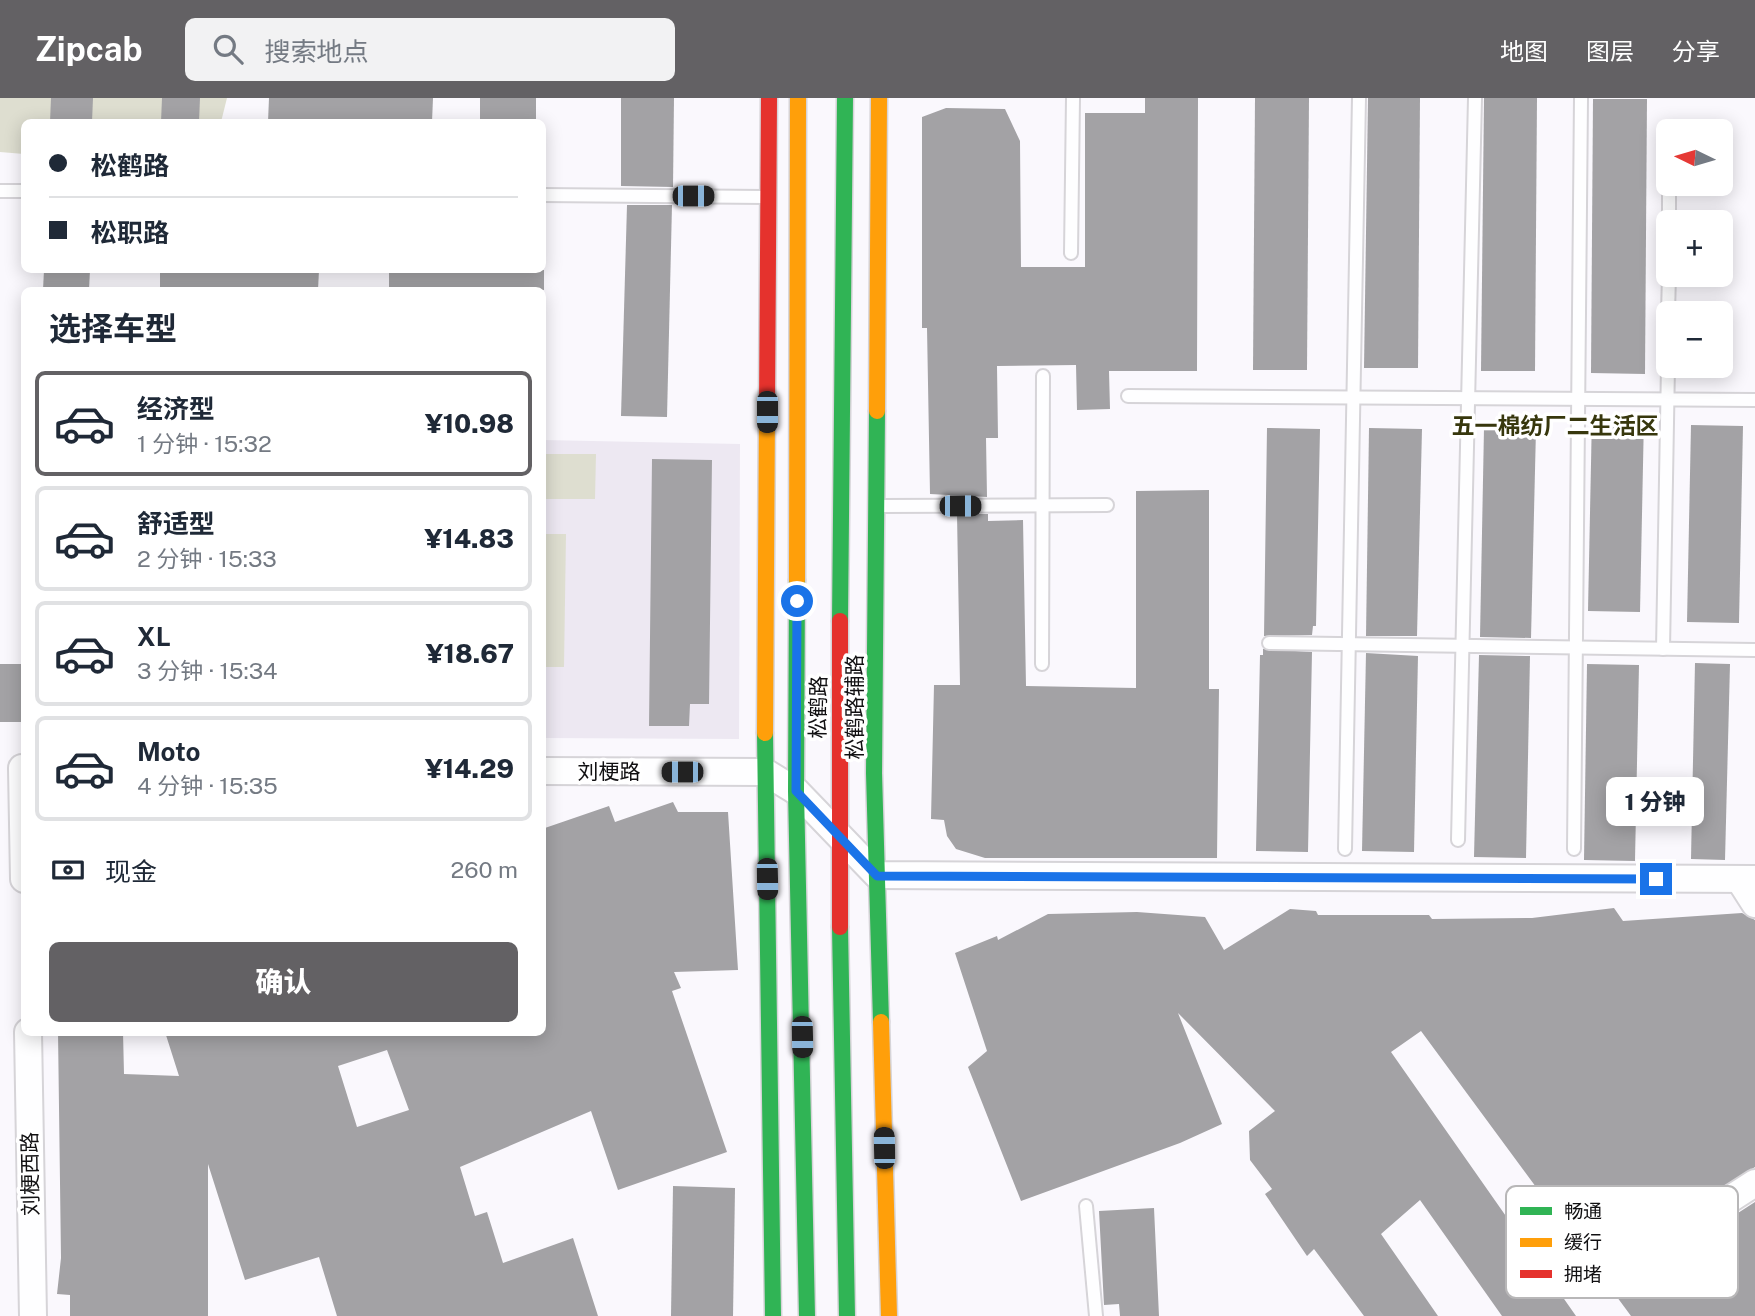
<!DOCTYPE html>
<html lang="zh">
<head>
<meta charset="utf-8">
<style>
  :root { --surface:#fff; --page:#f2f2f3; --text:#1f2937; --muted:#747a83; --line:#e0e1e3; --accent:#636164 }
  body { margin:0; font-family:"Public Sans","Noto Sans SC",sans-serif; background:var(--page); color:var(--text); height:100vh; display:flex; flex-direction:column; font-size:26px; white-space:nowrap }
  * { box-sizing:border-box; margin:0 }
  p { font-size:23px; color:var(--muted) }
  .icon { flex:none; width:38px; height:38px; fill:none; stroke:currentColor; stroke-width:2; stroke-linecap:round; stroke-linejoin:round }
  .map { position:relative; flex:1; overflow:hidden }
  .sheet { position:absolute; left:21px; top:189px; width:525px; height:749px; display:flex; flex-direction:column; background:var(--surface); border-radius:10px; box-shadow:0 4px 18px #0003 }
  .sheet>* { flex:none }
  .banner { position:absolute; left:21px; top:21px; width:525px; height:154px; border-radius:10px; box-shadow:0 4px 18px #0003; display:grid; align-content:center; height:154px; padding:0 28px; background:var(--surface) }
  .needle { width:46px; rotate:275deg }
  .buttons { position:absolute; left:1656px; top:21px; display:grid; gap:14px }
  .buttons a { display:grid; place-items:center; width:77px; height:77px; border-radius:10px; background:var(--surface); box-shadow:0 4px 18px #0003; font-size:35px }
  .end { position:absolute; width:32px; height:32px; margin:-16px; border:9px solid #1a73e8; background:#fff; box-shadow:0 0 0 4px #fff }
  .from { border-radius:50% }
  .bubble { position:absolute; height:49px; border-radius:10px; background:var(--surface); box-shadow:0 4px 18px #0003; font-size:23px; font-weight:800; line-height:49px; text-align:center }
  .car { position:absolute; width:21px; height:42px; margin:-21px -10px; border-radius:9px; box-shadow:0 0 5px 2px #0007; background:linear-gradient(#222 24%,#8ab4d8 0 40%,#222 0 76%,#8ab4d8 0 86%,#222 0) }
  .banner b { display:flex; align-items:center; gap:24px; height:66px; font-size:26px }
  .banner b+b { border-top:2px solid var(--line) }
  .banner i { width:18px; height:18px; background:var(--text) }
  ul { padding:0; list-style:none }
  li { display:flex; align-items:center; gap:21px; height:105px; margin:0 14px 10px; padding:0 14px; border:4px solid var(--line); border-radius:10px }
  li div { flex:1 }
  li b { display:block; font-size:26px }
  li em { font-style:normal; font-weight:800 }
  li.active { border-color:var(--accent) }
  li>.icon { width:63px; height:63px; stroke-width:1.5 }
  h2 { padding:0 28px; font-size:32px; line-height:84px }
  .pay { display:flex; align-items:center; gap:18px; height:77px; padding:0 28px; font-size:26px }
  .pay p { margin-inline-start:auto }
  .cta { display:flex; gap:14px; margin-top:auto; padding:14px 28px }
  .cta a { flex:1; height:80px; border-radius:10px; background:var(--accent); color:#fff; font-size:28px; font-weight:800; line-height:80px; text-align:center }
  header { display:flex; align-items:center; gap:42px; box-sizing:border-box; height:98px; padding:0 35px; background:var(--accent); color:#fff }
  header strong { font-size:33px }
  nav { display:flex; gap:38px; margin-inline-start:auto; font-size:24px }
  .search { width:490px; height:63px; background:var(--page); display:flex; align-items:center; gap:18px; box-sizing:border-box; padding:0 24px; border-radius:10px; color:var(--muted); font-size:26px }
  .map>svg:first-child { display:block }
  .built { fill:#ede8f2 }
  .green { fill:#deded0 }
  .building { fill:#a3a2a5; fill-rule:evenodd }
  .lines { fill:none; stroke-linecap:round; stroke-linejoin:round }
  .lane-casing { stroke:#d6d4d8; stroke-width:16 }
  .street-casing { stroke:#d6d4d8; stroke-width:30 }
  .fast-casing { stroke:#d6d4d8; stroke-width:19 }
  .slow-casing { stroke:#d6d4d8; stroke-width:19 }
  .jam-casing { stroke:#d6d4d8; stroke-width:19 }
  .lane { stroke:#fefeff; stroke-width:12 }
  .street { stroke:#fefeff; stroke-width:26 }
  .fast { stroke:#30b455; stroke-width:16 }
  .slow { stroke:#ff9f0a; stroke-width:16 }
  .jam { stroke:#e5322d; stroke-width:16 }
  .route { stroke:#1a73e8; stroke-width:9 }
  .labels { text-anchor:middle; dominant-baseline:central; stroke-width:7; stroke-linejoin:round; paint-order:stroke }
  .street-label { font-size:21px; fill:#111012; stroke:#fff }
  .neighbourhood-label { font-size:23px; font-weight:bold; fill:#37370d; stroke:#fff }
  .key { fill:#fff; stroke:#b8b7b8; stroke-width:2 }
  .key-label { font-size:19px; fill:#111012 }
</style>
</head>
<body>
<header>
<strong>Zipcab</strong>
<div class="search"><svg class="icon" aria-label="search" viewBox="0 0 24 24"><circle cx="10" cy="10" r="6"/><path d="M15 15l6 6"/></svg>搜索地点</div>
<nav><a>地图</a><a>图层</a><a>分享</a></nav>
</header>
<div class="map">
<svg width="1755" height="1218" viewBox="0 0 1755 1218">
  <rect width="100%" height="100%" fill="#faf8fd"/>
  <path class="built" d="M 543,342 L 740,346 L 739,641 L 543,640 Z"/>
  <g class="green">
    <path d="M 0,0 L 227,0 L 221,24 L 24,24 L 24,56 L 0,54 Z"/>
    <path d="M 543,356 L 596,356 L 595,401 L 543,401 Z"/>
    <path d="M 543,436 L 566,436 L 564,569 L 543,569 Z"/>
  </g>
  <g class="building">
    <path d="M 51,0 L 93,0 L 92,24 L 50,24 Z"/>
    <path d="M 162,0 L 200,0 L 199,24 L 161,24 Z"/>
    <path d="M 269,0 L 433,0 L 432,24 L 268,24 Z"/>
    <rect x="480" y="0" width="56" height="24"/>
    <path d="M 621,0 L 674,0 L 673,89 L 621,88 Z"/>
    <path d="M 1145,0 L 1198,0 L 1197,273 L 1109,273 L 1110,311 L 1077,312 L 1076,267 L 997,268 L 998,340 L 986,340 L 987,399 L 930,396 L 927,230 L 922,230 L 922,19 L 946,10 L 1005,11 L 1020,43 L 1021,169 L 1085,169 L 1085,15 L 1145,15 Z"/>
    <path d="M 1255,0 L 1309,0 L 1307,272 L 1253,272 Z"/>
    <path d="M 1368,0 L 1420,0 L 1418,270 L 1364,270 Z"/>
    <path d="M 1484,0 L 1537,0 L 1535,273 L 1481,273 Z"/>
    <path d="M 1593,1 L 1647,1 L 1645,276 L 1591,275 Z"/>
    <path d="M 627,107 L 672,107 L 667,319 L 621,318 Z"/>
    <path d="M 44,172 L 90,172 L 89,192 L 43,192 Z"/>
    <path d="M 160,172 L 319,172 L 318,192 L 160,192 Z"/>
    <rect x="389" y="172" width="155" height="20"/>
    <path d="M 1592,317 L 1644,318 L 1640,514 L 1588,513 Z"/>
    <path d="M 1691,327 L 1743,328 L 1739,525 L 1687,524 Z"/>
    <path d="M 1267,330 L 1320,331 L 1316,528 L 1313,528 L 1312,537 L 1264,538 Z"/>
    <path d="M 1369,330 L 1422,331 L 1417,538 L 1366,538 Z"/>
    <path d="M 1484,330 L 1536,331 L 1531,540 L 1480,539 Z"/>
    <path d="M 652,361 L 712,362 L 709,606 L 690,606 L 689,628 L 649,628 Z"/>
    <path d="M 1209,392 L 1209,591 L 1219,591 L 1217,760 L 985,760 L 956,751 L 947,738 L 944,722 L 931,721 L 934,587 L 960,587 L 957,416 L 988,416 L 988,423 L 1023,422 L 1026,588 L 1136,590 L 1136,393 Z"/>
    <path d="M 1263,551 L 1312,554 L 1308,754 L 1256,753 L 1260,557 L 1263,557 Z"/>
    <path d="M 1366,555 L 1418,558 L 1414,754 L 1362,753 Z"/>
    <path d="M 1479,557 L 1530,558 L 1526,760 L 1474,759 Z"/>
    <path d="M 1695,565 L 1730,566 L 1725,762 L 1691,761 Z"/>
    <rect x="0" y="566" width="24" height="58"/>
    <path d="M 1587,566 L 1639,567 L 1635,763 L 1584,762 Z"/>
    <path d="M 673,704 L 678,714 L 728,714 L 738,872 L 674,874 L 681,890 L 672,893 L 727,1054 L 618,1092 L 591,1013 L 460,1069 L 475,1118 L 487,1114 L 503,1165 L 573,1140 L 598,1218 L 337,1218 L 319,1159 L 245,1182 L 208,1066 L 208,1218 L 70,1218 L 70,1197 L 57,1196 L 61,1160 L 58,934 L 123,934 L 124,976 L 179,978 L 165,934 L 542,934 L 542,731 L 609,708 L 615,724 ZM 387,952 L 409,1012 L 357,1029 L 338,968 Z"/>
    <path d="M 1614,810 L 1623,823 L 1742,815 L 1755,822 L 1755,1069 L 1631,1146 L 1624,1159 L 1632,1173 L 1648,1173 L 1755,1104 L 1755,1218 L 1631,1218 L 1421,933 L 1391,954 L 1576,1218 L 1502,1218 L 1420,1102 L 1381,1136 L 1438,1218 L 1364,1218 L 1314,1151 L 1307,1158 L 1265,1096 L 1272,1091 L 1250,1062 L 1249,1033 L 1275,1013 L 1178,915 L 1222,1026 L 1180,1045 L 1021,1103 L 968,969 L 987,953 L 955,855 L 997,838 L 998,842 L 1048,816 L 1137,814 L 1205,819 L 1224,852 L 1290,811 L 1316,813 L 1318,817 L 1429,817 L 1432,821 L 1532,820 Z"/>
    <path d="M 673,1088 L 735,1090 L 733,1218 L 671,1218 Z"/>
    <path d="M 1154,1110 L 1159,1218 L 1120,1218 L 1119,1206 L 1104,1207 L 1099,1113 Z"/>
  </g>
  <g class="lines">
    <g class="lane-casing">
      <g id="lane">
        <path d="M 0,93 L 24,93"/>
        <path d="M 542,97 L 765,99"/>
        <path d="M 1669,124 L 1669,86"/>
        <path d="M 1071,155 L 1073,0"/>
        <path d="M 1668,215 L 1669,177"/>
        <path d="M 1128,298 L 1755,302"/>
        <path d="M 880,408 L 1107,407"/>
        <path d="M 1269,545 L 1755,552"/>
        <path d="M 1663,551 L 1668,268"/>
        <path d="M 1042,566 L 1043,278"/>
        <path d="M 1458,742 L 1475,0"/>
        <path d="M 1345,751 L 1359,0"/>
        <path d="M 1574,751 L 1581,0"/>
        <path d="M 1086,1108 L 1096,1218"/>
      </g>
    </g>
    <g class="street-casing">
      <g id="street">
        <path d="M 22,670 L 24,781"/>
        <path d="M 542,673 L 765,674 L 796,693 L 877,777 L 1755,781"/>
        <path d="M 1739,781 L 1755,806"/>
        <path d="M 28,934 L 33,1218"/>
        <path d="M 1640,1159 L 1755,1085"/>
      </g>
    </g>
    <g class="fast-casing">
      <g id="fast">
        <path d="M 877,313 L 874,675 L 881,924"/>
        <path d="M 797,482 L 796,693 L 807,1218"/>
        <path d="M 840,523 L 845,0"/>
        <path d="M 765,635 L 773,1218"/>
        <path d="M 840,829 L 847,1218"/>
      </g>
    </g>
    <g class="slow-casing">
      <g id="slow">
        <path d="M 877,313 L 879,0"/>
        <path d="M 797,482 L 798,0"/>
        <path d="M 765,635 L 767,310"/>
        <path d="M 881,924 L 889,1218"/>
      </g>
    </g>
    <g class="jam-casing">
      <g id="jam">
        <path d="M 767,310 L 769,0"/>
        <path d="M 840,829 L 840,523"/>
      </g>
    </g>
    <use href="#lane" class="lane"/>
    <use href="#street" class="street"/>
    <use href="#fast" class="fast"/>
    <use href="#slow" class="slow"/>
    <use href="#jam" class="jam"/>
  </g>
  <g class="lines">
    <path class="route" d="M 797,503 L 796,693 L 877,778 L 1656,781"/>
  </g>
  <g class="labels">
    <g class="street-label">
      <text transform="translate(818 609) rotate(-89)">松鹤路</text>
      <text transform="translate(854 609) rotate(-90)">松鹤路辅路</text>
      <text x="609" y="673">刘梗路</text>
      <text transform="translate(30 1076) rotate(-91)">刘梗西路</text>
    </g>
    <g class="neighbourhood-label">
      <text x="1555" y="327">五一棉纺厂二生活区</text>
    </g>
  </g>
  <rect x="1506" y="1088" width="232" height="112" rx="10" class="key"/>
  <rect x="1520" y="1109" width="32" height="8" fill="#30b455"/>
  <rect x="1520" y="1140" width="32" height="9" fill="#ff9f0a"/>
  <rect x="1520" y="1172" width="32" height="8" fill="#e5322d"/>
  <g class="key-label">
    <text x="1564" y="1120">畅通</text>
    <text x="1564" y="1151">缓行</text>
    <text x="1564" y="1183">拥堵</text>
  </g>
</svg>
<div class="buttons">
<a><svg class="needle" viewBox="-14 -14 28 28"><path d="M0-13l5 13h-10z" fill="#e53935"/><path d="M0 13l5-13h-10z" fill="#747a83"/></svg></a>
<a>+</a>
<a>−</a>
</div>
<i class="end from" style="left:797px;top:503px"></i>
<i class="end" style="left:1656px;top:781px"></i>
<div class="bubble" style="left:1606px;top:679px;width:98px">1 分钟</div>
<i class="car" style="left:693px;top:98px;rotate:90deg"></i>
<i class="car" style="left:767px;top:314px;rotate:180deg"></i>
<i class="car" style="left:960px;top:408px;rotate:90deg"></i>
<i class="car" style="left:682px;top:674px;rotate:270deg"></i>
<i class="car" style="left:767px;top:781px;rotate:179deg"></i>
<i class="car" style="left:802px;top:939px;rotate:179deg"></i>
<i class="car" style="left:884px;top:1050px;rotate:359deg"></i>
<div class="banner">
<b><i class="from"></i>松鹤路</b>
<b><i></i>松职路</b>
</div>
<section class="sheet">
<h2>选择车型</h2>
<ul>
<li class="active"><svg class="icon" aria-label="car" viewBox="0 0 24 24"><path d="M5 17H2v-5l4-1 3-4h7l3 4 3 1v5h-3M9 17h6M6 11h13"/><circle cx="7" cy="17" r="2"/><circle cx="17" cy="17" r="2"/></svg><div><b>经济型</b><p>1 分钟 · 15:32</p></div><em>¥10.98</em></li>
<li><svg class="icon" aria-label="car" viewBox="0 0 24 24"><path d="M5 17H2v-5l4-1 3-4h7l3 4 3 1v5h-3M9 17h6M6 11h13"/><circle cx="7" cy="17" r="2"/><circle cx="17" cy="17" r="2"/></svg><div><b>舒适型</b><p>2 分钟 · 15:33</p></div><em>¥14.83</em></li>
<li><svg class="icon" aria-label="car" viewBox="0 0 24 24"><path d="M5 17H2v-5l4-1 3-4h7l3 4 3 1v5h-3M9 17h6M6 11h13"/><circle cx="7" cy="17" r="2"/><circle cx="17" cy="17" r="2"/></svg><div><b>XL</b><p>3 分钟 · 15:34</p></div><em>¥18.67</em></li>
<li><svg class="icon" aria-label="car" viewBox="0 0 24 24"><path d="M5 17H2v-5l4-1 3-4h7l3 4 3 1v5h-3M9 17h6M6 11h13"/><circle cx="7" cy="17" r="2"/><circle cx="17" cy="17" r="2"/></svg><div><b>Moto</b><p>4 分钟 · 15:35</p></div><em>¥14.29</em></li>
</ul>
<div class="pay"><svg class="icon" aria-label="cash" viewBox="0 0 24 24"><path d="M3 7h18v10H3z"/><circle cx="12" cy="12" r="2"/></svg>现金<p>260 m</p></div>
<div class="cta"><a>确认</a></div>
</section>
</div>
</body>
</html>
